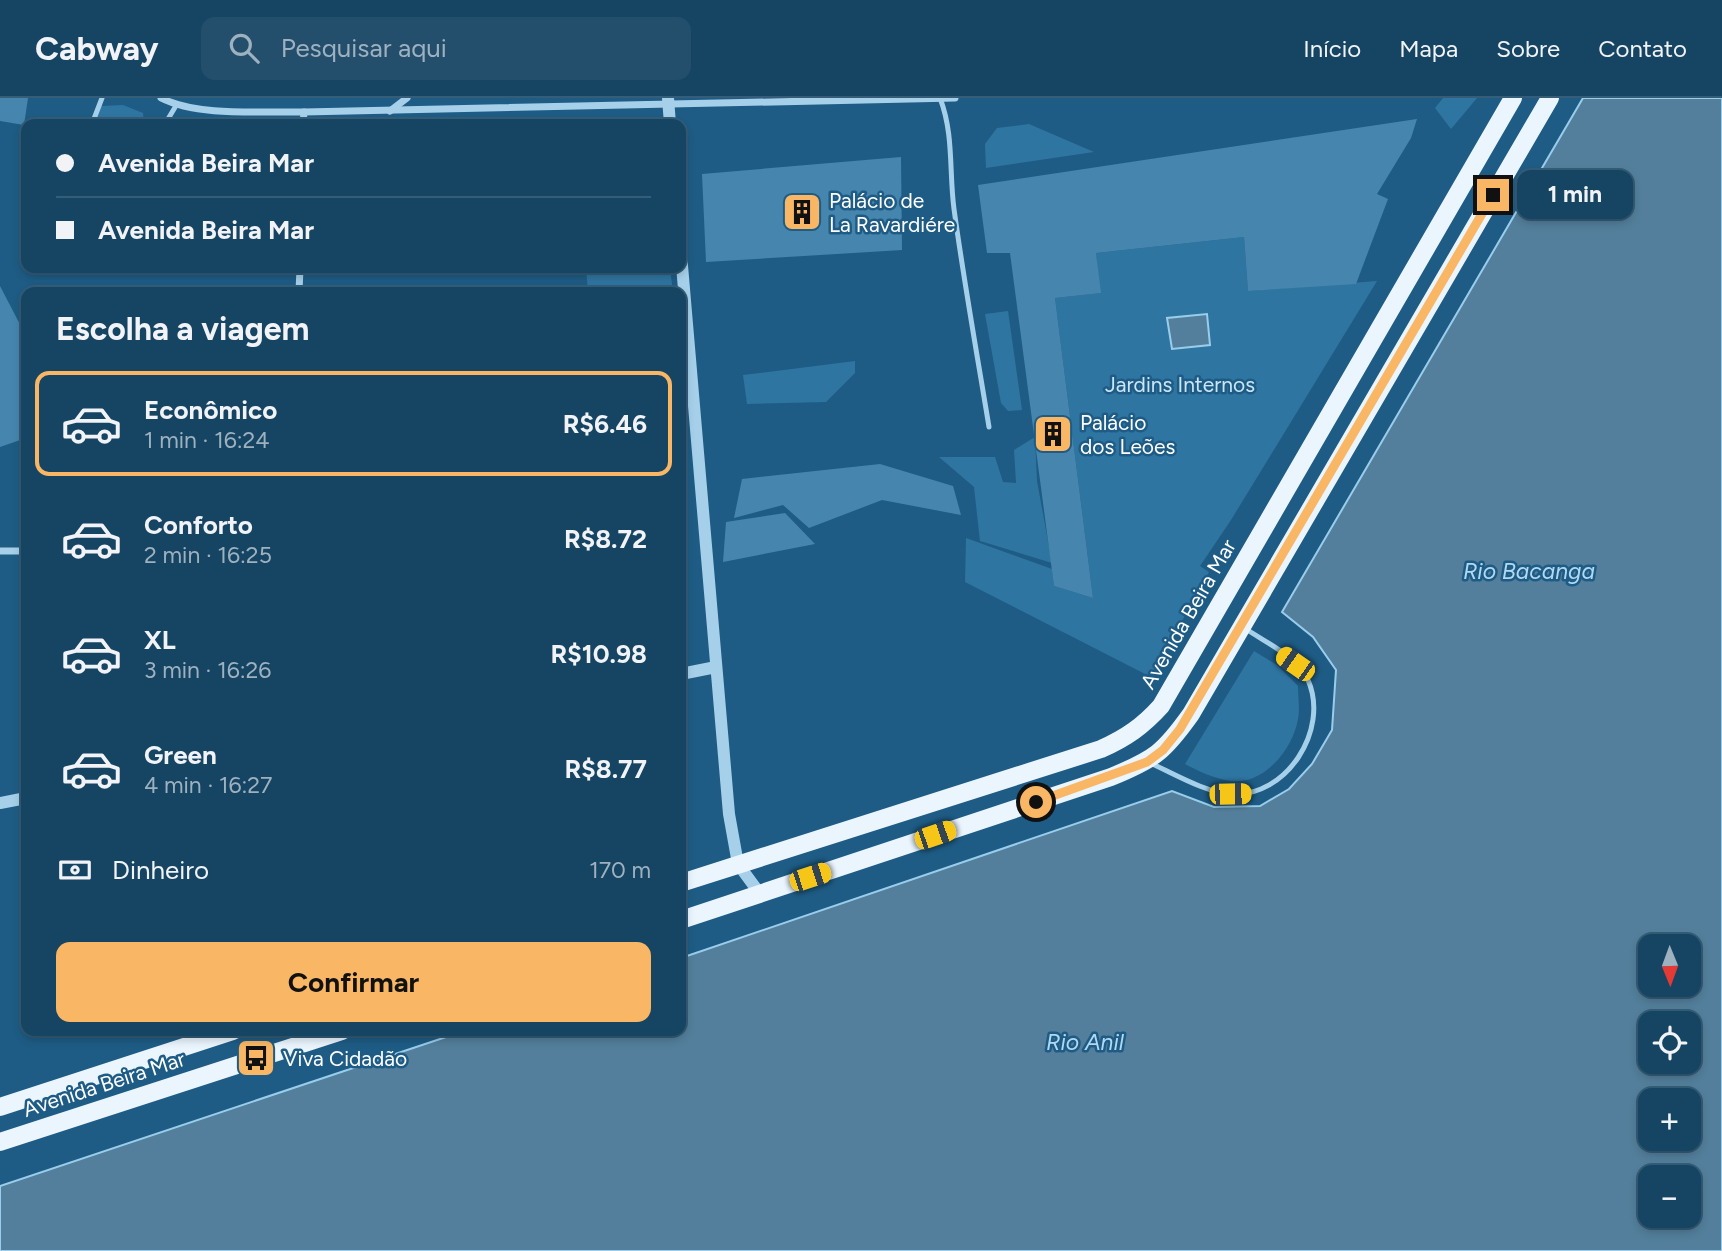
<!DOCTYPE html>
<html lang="pt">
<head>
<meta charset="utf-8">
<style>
  :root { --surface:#164564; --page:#234f6d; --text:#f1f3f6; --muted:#9eb1bf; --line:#355d78; --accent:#f9b765 }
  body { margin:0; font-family:Figtree,sans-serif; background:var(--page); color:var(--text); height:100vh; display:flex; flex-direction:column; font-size:26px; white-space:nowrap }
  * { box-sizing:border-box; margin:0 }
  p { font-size:23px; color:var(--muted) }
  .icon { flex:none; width:38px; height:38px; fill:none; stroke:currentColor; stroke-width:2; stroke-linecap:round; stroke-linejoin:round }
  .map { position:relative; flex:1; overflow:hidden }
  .sheet { position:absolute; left:21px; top:189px; width:665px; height:749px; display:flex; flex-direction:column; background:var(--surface); border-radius:14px; box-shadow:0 4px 10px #0003,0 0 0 2px var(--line) }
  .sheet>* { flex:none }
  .hud { position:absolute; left:21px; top:21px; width:665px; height:154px; border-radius:14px; box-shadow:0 4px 10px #0003,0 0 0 2px var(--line); display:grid; align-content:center; height:154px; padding:0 35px; background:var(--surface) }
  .needle { width:46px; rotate:179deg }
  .controls { position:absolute; left:1638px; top:836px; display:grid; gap:14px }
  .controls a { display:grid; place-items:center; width:63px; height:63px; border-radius:14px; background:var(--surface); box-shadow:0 4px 10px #0003,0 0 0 2px var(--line); font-size:35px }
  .end { position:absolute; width:32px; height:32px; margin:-16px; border:9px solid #f9b765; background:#111; box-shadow:0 0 0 4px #111 }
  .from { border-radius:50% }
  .bubble { position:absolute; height:49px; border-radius:14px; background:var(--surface); box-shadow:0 4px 10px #0003,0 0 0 2px var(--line); font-size:23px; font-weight:700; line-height:49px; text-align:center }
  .car { position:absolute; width:21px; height:42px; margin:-21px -10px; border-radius:9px; box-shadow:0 0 5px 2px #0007; background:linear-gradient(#f5c518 24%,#345 0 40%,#f5c518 0 76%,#345 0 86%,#f5c518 0) }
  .hud b { display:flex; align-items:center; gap:24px; height:66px; font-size:26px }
  .hud b+b { border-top:2px solid var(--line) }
  .hud i { width:18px; height:18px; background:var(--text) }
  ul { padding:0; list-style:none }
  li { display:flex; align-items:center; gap:21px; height:105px; margin:0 14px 10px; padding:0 21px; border:4px solid transparent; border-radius:14px }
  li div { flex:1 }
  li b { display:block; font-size:26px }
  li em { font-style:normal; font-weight:700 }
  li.current { border-color:var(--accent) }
  li>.icon { width:63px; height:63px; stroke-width:1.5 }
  h2 { padding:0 35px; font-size:32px; line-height:84px }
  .pay { display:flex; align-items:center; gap:18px; height:77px; padding:0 35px; font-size:26px }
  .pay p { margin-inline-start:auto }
  .action { display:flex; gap:14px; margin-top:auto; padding:14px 35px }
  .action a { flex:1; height:80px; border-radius:14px; background:var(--accent); color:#111; font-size:28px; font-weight:700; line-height:80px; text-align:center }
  header { display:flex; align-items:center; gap:42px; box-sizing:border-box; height:98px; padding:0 35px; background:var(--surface); border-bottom:2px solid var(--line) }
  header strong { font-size:33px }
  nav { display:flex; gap:38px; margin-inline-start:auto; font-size:24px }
  .search { width:490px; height:63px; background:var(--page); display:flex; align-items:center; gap:18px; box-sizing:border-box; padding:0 24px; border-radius:14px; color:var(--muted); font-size:26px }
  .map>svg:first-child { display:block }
  .green { fill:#2f75a2 }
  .water { fill:#537f9c; stroke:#99cdec; stroke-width:2; fill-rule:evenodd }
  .building { fill:#4686ae }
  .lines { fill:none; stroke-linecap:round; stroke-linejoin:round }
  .service { stroke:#a6d0ea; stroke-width:5 }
  .minor { stroke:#a6d0ea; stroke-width:7 }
  .tertiary { stroke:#a6d0ea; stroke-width:12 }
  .primary { stroke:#eaf5fe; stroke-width:18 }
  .route { stroke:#f9b765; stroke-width:9 }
  .labels { text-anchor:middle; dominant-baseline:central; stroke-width:5; stroke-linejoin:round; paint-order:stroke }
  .poi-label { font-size:21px; fill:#fff; stroke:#1e5c85; text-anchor:start }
  .park-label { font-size:21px; fill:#cbe6f8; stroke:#1e5c85 }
  .street-label { font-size:21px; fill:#fff; stroke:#1e5c85 }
  .water-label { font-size:23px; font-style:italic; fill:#b2d9f2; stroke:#1e5c85 }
</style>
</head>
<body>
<header>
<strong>Cabway</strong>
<div class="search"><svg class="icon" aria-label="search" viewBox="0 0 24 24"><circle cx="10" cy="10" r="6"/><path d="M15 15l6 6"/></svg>Pesquisar aqui</div>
<nav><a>Início</a><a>Mapa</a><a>Sobre</a><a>Contato</a></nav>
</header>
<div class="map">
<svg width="1722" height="1153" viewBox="0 0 1722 1153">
  <rect width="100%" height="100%" fill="#1e5c85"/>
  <g class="green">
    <path d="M 1443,0 L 1477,0 L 1451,31 L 1435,10 Z"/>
    <path d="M 123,7 L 143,15 L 144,26 L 93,26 L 101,8 Z"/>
    <path d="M 1029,26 L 1094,54 L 986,70 L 985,46 L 997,30 Z"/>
    <path d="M 1244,139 L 1248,193 L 1377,183 L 1231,422 L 1200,468 L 1209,474 L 1151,579 L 965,484 L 966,440 L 1052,471 L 1054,488 L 1093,500 L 1055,200 L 1100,195 L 1096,155 Z"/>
    <path d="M 586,170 L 670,170 L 673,194 L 588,194 Z"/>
    <path d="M 1008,213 L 1022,312 L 1008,313 L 1001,305 L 985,216 Z"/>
    <path d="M 855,263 L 855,275 L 826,304 L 747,306 L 743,277 Z"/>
    <path d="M 1035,339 L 1037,383 L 1052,465 L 980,443 L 974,389 L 939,359 L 995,359 L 1003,384 L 1016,385 L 1014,352 Z"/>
    <path d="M 1254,553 L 1277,567 L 1298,588 C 1298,598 1300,611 1298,621 C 1293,651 1264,687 1231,683 C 1215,681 1198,673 1185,666 Z"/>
  </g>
  <g class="water">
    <path d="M 1583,0 L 1722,0 L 1722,1153 L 0,1153 L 0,1088 L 464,933 L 681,933 L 681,860 L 1172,693 L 1214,709 L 1260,708 L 1289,691 L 1312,666 L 1332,632 L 1336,572 L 1313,539 L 1282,514 ZM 1650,849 L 1689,849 L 1689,887 L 1650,887 ZM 1650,926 L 1689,926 L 1689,964 L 1650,964 ZM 1650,1003 L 1689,1003 L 1689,1041 L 1650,1041 ZM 1650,1080 L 1689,1080 L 1689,1118 L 1650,1118 Z"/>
    <path d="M 1207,216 L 1210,247 L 1172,251 L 1167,220 Z"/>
  </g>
  <g class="building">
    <path d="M 0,0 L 28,0 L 24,27 L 0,23 Z"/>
    <path d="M 1417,21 L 1411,40 L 1377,96 L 1388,101 L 1356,186 L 1248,193 L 1244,139 L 1096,155 L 1101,195 L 1055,200 L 1093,500 L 1054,488 L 1010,155 L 987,155 L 978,87 Z"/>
    <path d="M 901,59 L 902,152 L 706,164 L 702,76 Z"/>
    <path d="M 0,188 L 26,238 L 26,340 L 0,349 Z"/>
    <path d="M 880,366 L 953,388 L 961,417 L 882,402 L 809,430 L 783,407 L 734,420 L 742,381 Z"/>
    <path d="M 785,415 L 815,446 L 723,464 L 726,424 Z"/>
  </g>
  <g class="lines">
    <g class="service">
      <path d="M 940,0 C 954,36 949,74 954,111 C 964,184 977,256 989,329"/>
      <path d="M 92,26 L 102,0"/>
      <path d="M 165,26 L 177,6"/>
      <path d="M 1150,665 C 1175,676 1204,694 1231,696 C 1286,700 1330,632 1308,582 C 1298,559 1265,544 1246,531"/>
    </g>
    <g class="minor">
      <path d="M 161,0 C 198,19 262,13 304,14 L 955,0"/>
      <path d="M 390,13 L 407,0"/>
      <path d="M 303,26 L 304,14"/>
      <path d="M 299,194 L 300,170"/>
      <path d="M 0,453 L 26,453"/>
    </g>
    <g class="tertiary">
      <path d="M 668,0 L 670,26"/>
      <path d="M 681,156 L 729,716 L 738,766 L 760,796"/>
      <path d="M 681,576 L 716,569"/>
      <path d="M 0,705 L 26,700"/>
    </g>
    <g class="primary">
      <path d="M 681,785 L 1101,651 C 1126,640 1143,628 1161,608 L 1513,0"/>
      <path d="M 681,822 L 1111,679 C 1155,661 1164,654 1191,616 L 1550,0"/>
      <path d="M 0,1009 L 233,933"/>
      <path d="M 0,1044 L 342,933"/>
    </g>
  </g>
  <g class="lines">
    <path class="route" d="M 1036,704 L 1147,664 L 1163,652 L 1180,631 L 1493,97"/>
  </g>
  <defs>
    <g id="building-square" transform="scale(2.0125)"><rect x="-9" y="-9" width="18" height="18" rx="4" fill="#f9b765" stroke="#1e5c85"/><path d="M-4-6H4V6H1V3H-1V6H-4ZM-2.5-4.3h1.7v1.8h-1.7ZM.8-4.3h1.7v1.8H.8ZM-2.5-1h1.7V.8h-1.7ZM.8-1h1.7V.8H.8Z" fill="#111"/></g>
    <g id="bus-square" transform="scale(2.0125)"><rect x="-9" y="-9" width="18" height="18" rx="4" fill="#f9b765" stroke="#1e5c85"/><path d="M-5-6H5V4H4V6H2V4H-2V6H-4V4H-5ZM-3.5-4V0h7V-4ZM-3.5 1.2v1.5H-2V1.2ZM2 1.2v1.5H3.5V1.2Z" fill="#111"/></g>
  </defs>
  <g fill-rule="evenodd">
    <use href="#building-square" x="802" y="114"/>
    <use href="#building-square" x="1053" y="336"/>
    <use href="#bus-square" x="256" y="960"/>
  </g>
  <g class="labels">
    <g class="poi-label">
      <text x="829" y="102">Palácio de<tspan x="829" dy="24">La Ravardiére</tspan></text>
      <text x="1080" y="324">Palácio<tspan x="1080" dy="24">dos Leões</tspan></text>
      <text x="283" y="960">Viva Cidadão</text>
    </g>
    <g class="park-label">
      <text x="1180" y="286">Jardins Internos</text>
    </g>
    <g class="street-label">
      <text transform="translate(1188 516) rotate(-60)">Avenida Beira Mar</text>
      <text transform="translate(104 986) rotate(-18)">Avenida Beira Mar</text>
    </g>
    <g class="water-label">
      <text x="1529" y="473">Rio Bacanga</text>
      <text x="1085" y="944">Rio Anil</text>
    </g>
  </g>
</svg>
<div class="controls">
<a><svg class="needle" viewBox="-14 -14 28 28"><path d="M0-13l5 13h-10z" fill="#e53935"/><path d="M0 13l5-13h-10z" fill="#9eb1bf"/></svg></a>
<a><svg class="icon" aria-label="locate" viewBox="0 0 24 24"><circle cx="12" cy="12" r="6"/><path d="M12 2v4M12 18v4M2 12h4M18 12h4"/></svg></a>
<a>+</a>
<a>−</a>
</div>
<i class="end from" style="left:1036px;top:704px"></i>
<i class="end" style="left:1493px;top:97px"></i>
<div class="bubble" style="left:1517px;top:72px;width:116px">1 min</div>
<i class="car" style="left:1295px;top:566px;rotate:305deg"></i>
<i class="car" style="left:1230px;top:696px;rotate:89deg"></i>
<i class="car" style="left:935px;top:737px;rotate:71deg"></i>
<i class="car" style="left:810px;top:779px;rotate:72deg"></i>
<div class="hud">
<b><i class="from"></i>Avenida Beira Mar</b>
<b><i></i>Avenida Beira Mar</b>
</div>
<section class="sheet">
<h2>Escolha a viagem</h2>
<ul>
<li class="current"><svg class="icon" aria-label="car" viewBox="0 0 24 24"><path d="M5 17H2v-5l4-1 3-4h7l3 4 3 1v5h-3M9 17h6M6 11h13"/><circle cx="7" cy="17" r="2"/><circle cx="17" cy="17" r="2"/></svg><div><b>Econômico</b><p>1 min · 16:24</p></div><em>R$6.46</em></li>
<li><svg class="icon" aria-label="car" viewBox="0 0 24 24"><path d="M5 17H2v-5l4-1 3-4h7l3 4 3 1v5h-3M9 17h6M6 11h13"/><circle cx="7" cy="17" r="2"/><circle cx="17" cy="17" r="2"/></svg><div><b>Conforto</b><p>2 min · 16:25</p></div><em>R$8.72</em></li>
<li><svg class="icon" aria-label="car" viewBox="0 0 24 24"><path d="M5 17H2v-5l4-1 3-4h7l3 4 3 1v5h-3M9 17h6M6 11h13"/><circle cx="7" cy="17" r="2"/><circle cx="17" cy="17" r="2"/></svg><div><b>XL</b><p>3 min · 16:26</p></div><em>R$10.98</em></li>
<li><svg class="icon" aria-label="car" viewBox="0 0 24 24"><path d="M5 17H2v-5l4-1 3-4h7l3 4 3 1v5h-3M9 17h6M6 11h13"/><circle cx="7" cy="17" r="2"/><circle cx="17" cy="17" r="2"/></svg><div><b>Green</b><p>4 min · 16:27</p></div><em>R$8.77</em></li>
</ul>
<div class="pay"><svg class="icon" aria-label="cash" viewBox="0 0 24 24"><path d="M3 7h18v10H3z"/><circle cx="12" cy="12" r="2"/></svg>Dinheiro<p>170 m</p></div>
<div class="action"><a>Confirmar</a></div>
</section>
</div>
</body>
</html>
